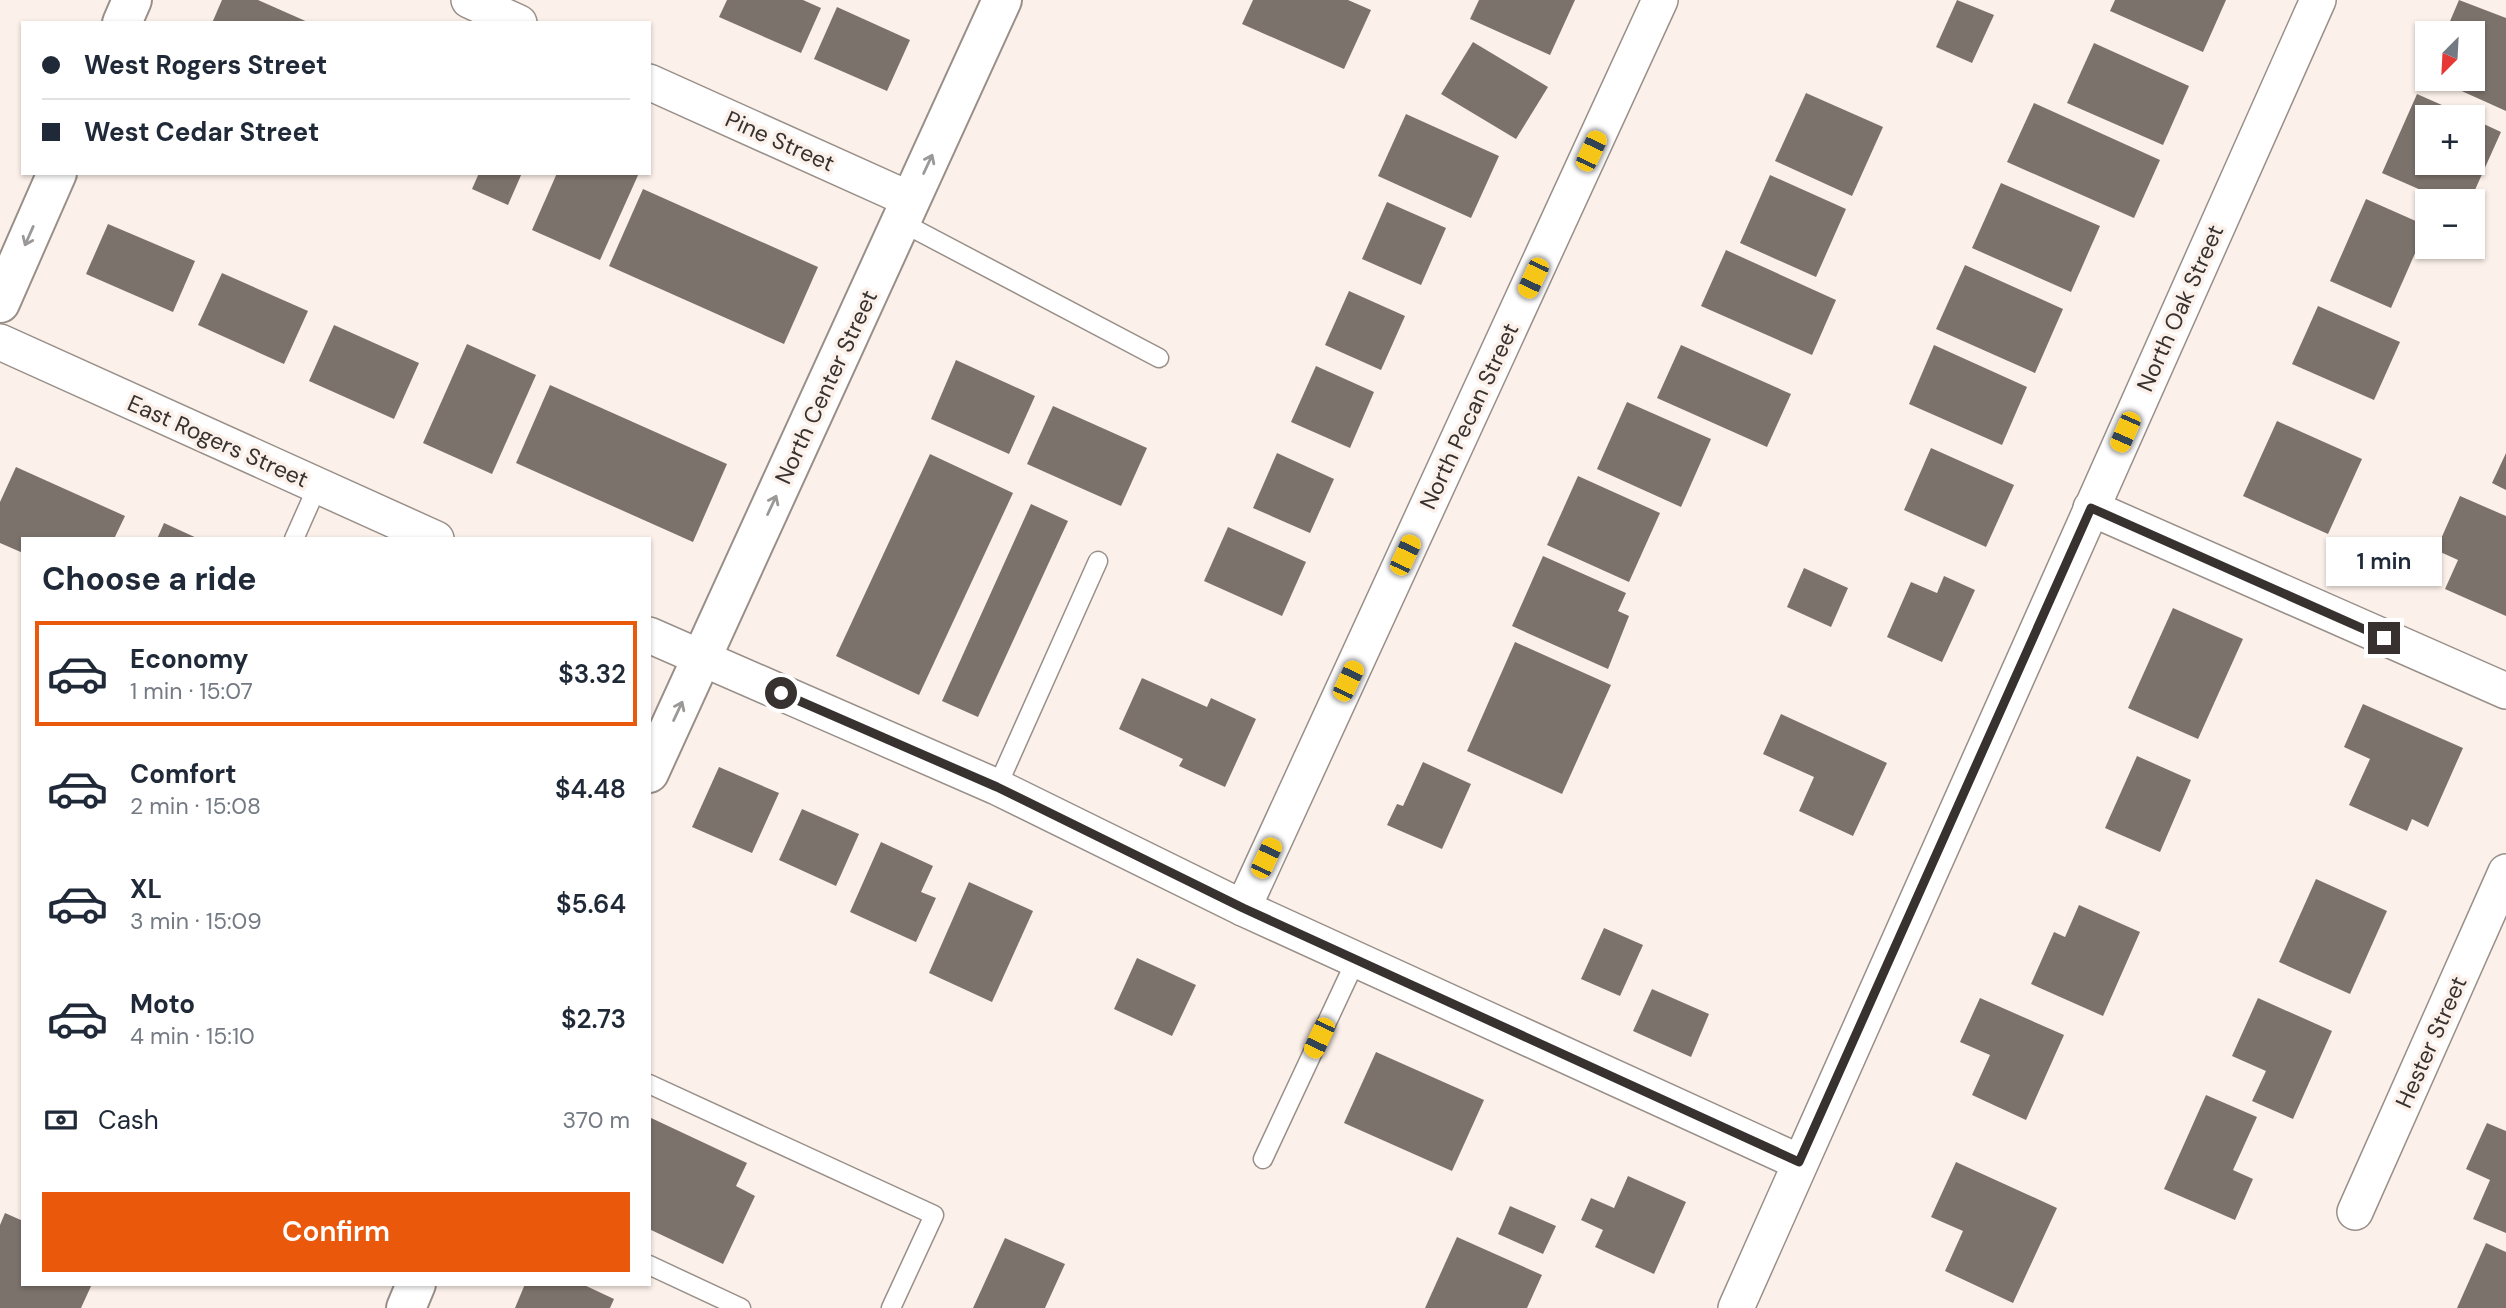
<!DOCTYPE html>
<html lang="en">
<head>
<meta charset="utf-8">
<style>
  :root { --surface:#fff; --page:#f2f2f3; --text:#1f2937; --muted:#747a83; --line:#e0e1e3; --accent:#ea580c }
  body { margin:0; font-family:"DM Sans",sans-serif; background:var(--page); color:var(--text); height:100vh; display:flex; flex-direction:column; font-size:26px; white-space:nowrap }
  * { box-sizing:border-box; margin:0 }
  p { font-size:23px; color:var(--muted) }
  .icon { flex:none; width:38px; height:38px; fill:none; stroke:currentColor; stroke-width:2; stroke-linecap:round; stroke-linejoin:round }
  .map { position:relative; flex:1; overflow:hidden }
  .sheet { position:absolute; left:21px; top:537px; width:630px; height:749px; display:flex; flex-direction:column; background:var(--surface); border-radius:0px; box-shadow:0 2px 5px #0004 }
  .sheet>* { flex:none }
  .guide { position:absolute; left:21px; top:21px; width:630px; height:154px; border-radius:0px; box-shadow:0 2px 5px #0004; display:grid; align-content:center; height:154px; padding:0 21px; background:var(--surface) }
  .needle { width:46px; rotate:204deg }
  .tools { position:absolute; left:2415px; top:21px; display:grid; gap:14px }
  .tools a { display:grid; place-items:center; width:70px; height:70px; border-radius:0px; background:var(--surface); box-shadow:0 2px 5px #0004; font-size:35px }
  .end { position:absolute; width:32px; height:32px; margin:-16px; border:9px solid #373230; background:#fff; box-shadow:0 0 0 4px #fff }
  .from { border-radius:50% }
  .bubble { position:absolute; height:49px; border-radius:0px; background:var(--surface); box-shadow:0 2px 5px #0004; font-size:23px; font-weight:600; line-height:49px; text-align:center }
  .car { position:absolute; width:21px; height:42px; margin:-21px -10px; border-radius:9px; box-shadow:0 0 5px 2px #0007; background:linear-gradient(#f5c518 24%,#345 0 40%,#f5c518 0 76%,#345 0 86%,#f5c518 0) }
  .guide b { display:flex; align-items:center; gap:24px; height:66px; font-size:26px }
  .guide b+b { border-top:2px solid var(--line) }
  .guide i { width:18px; height:18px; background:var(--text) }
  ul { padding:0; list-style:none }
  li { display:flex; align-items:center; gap:21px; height:105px; margin:0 14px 10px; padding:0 7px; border:4px solid transparent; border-radius:0px }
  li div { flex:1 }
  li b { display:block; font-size:26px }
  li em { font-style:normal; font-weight:600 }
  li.on { border-color:var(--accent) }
  li>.icon { width:63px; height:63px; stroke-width:1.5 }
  h2 { padding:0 21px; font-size:32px; line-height:84px }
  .pay { display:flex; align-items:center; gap:18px; height:77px; padding:0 21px; font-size:26px }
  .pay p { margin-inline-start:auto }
  .action { display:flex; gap:14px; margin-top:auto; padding:14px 21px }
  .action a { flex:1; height:80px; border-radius:0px; background:var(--accent); color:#fff; font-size:28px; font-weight:600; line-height:80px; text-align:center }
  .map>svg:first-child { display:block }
  .building { fill:#7c726c }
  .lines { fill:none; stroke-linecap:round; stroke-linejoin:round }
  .service-casing { stroke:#998f89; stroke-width:21 }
  .minor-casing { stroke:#998f89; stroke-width:38 }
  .secondary-casing { stroke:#998f89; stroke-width:42 }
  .service { stroke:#fff; stroke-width:18 }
  .minor { stroke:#fff; stroke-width:35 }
  .secondary { stroke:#fff; stroke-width:38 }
  .oneway { stroke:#9b9898 }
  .route { stroke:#373230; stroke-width:9 }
  .labels { text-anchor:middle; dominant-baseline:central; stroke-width:7; stroke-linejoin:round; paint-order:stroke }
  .street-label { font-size:23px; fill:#373230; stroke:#fcf1ea }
</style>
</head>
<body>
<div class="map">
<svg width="2506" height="1308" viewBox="0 0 2506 1308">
  <rect width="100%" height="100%" fill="#fcf1ea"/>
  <g class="building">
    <path d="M 222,0 L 258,0 L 310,23 L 212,23 Z"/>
    <path d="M 727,0 L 803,0 L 821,8 L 801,53 L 719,17 Z"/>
    <path d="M 1253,0 L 1348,0 L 1371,10 L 1344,69 L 1242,24 Z"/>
    <path d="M 1479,0 L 1575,0 L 1550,55 L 1470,19 Z"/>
    <path d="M 1957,0 L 1994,15 L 1972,63 L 1936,47 Z"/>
    <path d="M 2115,0 L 2226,0 L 2203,52 L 2110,11 Z"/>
    <path d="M 2459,0 L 2506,18 L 2506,111 L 2435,79 L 2473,79 L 2473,33 L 2445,33 Z"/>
    <path d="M 837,7 L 910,40 L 887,91 L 814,59 Z"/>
    <path d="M 1473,42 L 1548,87 L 1516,139 L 1441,94 Z"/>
    <path d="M 2094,43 L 2189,86 L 2163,145 L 2067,103 Z"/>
    <path d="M 1806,93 L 1883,127 L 1852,196 L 1775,161 Z"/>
    <path d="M 2417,94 L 2469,117 L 2427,117 L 2427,163 L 2473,163 L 2473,119 L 2501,132 L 2470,201 L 2446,201 L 2382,173 Z"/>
    <path d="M 2034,103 L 2160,160 L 2134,218 L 2007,162 Z"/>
    <path d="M 1406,114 L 1499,156 L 1471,218 L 1378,176 Z"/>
    <path d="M 479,173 L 522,173 L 508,205 L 472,189 Z"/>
    <path d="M 557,173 L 639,173 L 600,260 L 532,230 Z"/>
    <path d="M 1770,175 L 1846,209 L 1816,277 L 1740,243 Z"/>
    <path d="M 2001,183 L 2100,226 L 2071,292 L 1972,248 Z"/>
    <path d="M 643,189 L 818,267 L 784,344 L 609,266 Z"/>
    <path d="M 2366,199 L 2427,226 L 2391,308 L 2330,281 Z"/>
    <path d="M 1387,202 L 1446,228 L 1421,285 L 1362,259 Z"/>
    <path d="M 108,224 L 195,261 L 173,312 L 86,274 Z"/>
    <path d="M 1726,250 L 1836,300 L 1812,355 L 1701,306 Z"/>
    <path d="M 1965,265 L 2063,309 L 2035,373 L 1936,329 Z"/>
    <path d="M 222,273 L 308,311 L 284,364 L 198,325 Z"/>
    <path d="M 1349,291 L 1405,316 L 1381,370 L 1325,345 Z"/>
    <path d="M 2318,306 L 2400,342 L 2374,400 L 2292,364 Z"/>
    <path d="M 334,325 L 419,363 L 394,419 L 309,381 Z"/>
    <path d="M 467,344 L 536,375 L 492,474 L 423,443 Z"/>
    <path d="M 1681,345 L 1791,394 L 1767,447 L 1657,398 Z"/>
    <path d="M 1934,345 L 2027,387 L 2002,445 L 1909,404 Z"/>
    <path d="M 956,360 L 1035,396 L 1009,454 L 931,419 Z"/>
    <path d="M 1316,366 L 1374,392 L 1350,448 L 1291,422 Z"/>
    <path d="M 550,385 L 727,464 L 693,542 L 516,463 Z"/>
    <path d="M 1627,402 L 1711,439 L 1681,507 L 1597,469 Z"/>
    <path d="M 1053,406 L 1147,448 L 1121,506 L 1027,464 Z"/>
    <path d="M 2277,421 L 2362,459 L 2328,534 L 2243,496 Z"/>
    <path d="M 1931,448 L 2014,485 L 1986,547 L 1904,510 Z"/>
    <path d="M 1277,453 L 1334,479 L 1310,533 L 1253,508 Z"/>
    <path d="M 2506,453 L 2506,490 L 2492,483 Z"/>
    <path d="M 930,454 L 1013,493 L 919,695 L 836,656 Z"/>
    <path d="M 16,467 L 125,516 L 114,539 L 23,539 L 23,553 L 0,543 L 0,502 Z"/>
    <path d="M 1578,476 L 1660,513 L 1629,582 L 1547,545 Z"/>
    <path d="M 2460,496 L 2506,516 L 2506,616 L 2445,589 L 2458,560 L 2436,550 Z"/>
    <path d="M 1031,504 L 1068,521 L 978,717 L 942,701 Z"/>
    <path d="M 164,523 L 199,539 L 157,539 Z"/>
    <path d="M 1228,527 L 1306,562 L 1282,616 L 1204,581 Z"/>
    <path d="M 1543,556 L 1626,593 L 1618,611 L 1629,616 L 1608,669 L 1512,626 Z"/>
    <path d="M 1804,568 L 1848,588 L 1831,627 L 1787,607 Z"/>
    <path d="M 1944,576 L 1975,590 L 1942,662 L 1887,637 L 1911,582 L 1937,593 Z"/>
    <path d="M 2173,608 L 2243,639 L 2198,739 L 2128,708 Z"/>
    <path d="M 1515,642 L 1611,685 L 1562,794 L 1467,751 Z"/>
    <path d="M 1142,678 L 1207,707 L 1211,698 L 1256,719 L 1225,787 L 1179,766 L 1183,759 L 1119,729 Z"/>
    <path d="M 2363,704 L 2463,748 L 2428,827 L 2412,819 L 2407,831 L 2349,805 L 2370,759 L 2344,747 Z"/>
    <path d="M 1781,714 L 1887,763 L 1853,836 L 1799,811 L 1814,777 L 1763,754 Z"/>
    <path d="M 2137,756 L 2191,780 L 2160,852 L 2105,828 Z"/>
    <path d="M 1423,762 L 1471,784 L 1442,849 L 1387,825 L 1397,804 L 1403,806 Z"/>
    <path d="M 719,767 L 779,793 L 752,853 L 692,827 Z"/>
    <path d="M 802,809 L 859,834 L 836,886 L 779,860 Z"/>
    <path d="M 881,842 L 933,866 L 921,892 L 936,898 L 916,942 L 850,912 Z"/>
    <path d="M 2316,879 L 2387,911 L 2350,994 L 2279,962 Z"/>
    <path d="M 969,882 L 1033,911 L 992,1002 L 929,973 Z"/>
    <path d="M 2079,905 L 2140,932 L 2103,1016 L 2031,984 L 2054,932 L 2065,937 Z"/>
    <path d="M 1604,928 L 1643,945 L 1620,996 L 1581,979 Z"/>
    <path d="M 1137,958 L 1196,985 L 1172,1036 L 1114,1009 Z"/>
    <path d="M 1652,989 L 1709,1014 L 1691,1057 L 1633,1031 Z"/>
    <path d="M 1980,998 L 2064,1035 L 2026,1120 L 1972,1095 L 1990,1055 L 1960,1042 Z"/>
    <path d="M 2258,998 L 2332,1031 L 2293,1119 L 2252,1101 L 2266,1071 L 2232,1056 Z"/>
    <path d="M 1376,1052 L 1484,1100 L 1452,1171 L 1344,1123 Z"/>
    <path d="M 2206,1095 L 2257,1117 L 2233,1170 L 2253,1179 L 2235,1220 L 2164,1189 Z"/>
    <path d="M 649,1117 L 747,1163 L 736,1186 L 755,1196 L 723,1264 L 649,1229 Z"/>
    <path d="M 2487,1123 L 2506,1131 L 2506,1233 L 2473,1219 L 2490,1180 L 2466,1169 Z"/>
    <path d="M 1956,1162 L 2057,1208 L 2013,1303 L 1945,1271 L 1963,1231 L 1931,1217 Z"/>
    <path d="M 1628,1176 L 1686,1202 L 1654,1274 L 1595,1247 L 1603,1230 L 1581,1220 L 1591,1198 L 1614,1208 Z"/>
    <path d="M 1510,1206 L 1556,1226 L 1543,1254 L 1498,1234 Z"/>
    <path d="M 5,1213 L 23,1221 L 23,1284 L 92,1284 L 81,1308 L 0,1308 L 0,1225 Z"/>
    <path d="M 1457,1237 L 1542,1275 L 1527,1308 L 1425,1308 Z"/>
    <path d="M 1005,1238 L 1065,1264 L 1045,1308 L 973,1308 Z"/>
    <path d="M 2486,1243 L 2506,1252 L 2506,1308 L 2457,1308 Z"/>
    <path d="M 525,1284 L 582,1284 L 614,1299 L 610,1308 L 515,1308 Z"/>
  </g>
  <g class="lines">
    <g class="service-casing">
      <g id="service">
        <path d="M 901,222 L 1159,358"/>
        <path d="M 294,539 L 318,485"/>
        <path d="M 997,787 L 1098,561"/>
        <path d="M 649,1084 L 934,1215 L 891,1308"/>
        <path d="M 1263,1159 L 1356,960"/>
        <path d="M 649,1265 L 741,1308"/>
      </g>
    </g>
    <g class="minor-casing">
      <g id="minor">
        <path d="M 469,0 L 519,23"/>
        <path d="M 649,82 L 911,200"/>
        <path d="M 0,342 L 436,539"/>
        <path d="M 2091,508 L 2506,691"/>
        <path d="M 649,635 L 997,787 L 1243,908 L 1799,1162"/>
        <path d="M 1243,908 L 1660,0"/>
        <path d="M 2355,1212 L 2506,872"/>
        <path d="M 1736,1308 L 2318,0"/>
      </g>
    </g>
    <g class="secondary-casing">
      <g id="secondary">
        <path d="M 122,23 L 132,0"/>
        <path d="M 0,303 L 57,173"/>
        <path d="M 649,773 L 1002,0"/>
        <path d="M 406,1308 L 416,1284"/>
      </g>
    </g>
    <use href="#service" class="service"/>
    <use href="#minor" class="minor"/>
    <use href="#secondary" class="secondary"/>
  </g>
  <defs><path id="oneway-shaft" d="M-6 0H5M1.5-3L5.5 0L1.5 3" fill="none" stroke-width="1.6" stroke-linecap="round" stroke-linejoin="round" transform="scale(1.75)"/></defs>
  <g class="oneway">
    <use href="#oneway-shaft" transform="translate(928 164) rotate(-65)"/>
    <use href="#oneway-shaft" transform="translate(29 236) rotate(114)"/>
    <use href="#oneway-shaft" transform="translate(772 505) rotate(-65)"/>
    <use href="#oneway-shaft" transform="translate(678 711) rotate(-65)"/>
  </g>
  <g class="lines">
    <path class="route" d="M 781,693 L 997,787 L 1243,908 L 1799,1162 L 2091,508 L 2384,638"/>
  </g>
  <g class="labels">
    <g class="street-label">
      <text transform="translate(780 141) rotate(24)">Pine Street</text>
      <text transform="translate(2180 308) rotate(-66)">North Oak Street</text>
      <text transform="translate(826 387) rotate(-65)">North Center Street</text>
      <text transform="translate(1469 416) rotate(-65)">North Pecan Street</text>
      <text transform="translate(218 441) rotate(24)">East Rogers Street</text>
      <text transform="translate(2431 1042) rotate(-66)">Hester Street</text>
    </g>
  </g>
</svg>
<div class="tools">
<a><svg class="needle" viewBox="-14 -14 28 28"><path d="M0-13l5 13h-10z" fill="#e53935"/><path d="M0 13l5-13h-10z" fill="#747a83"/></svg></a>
<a>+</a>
<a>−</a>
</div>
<i class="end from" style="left:781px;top:693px"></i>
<i class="end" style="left:2384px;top:638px"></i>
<div class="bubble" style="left:2326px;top:537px;width:116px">1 min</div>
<i class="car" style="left:1591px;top:151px;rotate:25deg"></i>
<i class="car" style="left:1533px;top:278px;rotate:205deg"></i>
<i class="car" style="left:2125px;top:432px;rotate:204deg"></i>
<i class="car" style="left:1405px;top:555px;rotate:25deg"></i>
<i class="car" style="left:1348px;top:681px;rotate:25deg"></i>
<i class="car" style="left:1266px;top:858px;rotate:25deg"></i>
<i class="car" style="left:1319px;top:1038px;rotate:205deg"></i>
<div class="guide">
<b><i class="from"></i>West Rogers Street</b>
<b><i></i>West Cedar Street</b>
</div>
<section class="sheet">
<h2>Choose a ride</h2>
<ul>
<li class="on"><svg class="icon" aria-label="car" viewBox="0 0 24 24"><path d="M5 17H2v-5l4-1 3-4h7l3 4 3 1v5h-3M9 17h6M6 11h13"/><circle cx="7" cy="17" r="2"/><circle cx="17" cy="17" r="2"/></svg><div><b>Economy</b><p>1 min · 15:07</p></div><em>$3.32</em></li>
<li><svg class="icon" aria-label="car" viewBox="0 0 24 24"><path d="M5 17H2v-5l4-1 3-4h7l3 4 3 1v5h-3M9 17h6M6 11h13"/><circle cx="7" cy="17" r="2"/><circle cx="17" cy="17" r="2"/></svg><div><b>Comfort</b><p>2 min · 15:08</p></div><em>$4.48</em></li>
<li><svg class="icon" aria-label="car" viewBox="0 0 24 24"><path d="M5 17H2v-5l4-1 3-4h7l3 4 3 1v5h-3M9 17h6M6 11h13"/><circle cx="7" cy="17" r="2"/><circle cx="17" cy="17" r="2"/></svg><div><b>XL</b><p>3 min · 15:09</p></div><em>$5.64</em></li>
<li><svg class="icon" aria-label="car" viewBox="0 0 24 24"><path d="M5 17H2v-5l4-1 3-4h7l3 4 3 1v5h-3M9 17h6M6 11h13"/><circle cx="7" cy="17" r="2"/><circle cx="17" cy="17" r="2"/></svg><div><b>Moto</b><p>4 min · 15:10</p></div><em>$2.73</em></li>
</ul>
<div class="pay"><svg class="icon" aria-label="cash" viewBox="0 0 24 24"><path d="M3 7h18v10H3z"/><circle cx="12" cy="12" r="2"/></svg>Cash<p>370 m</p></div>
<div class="action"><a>Confirm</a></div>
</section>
</div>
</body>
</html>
